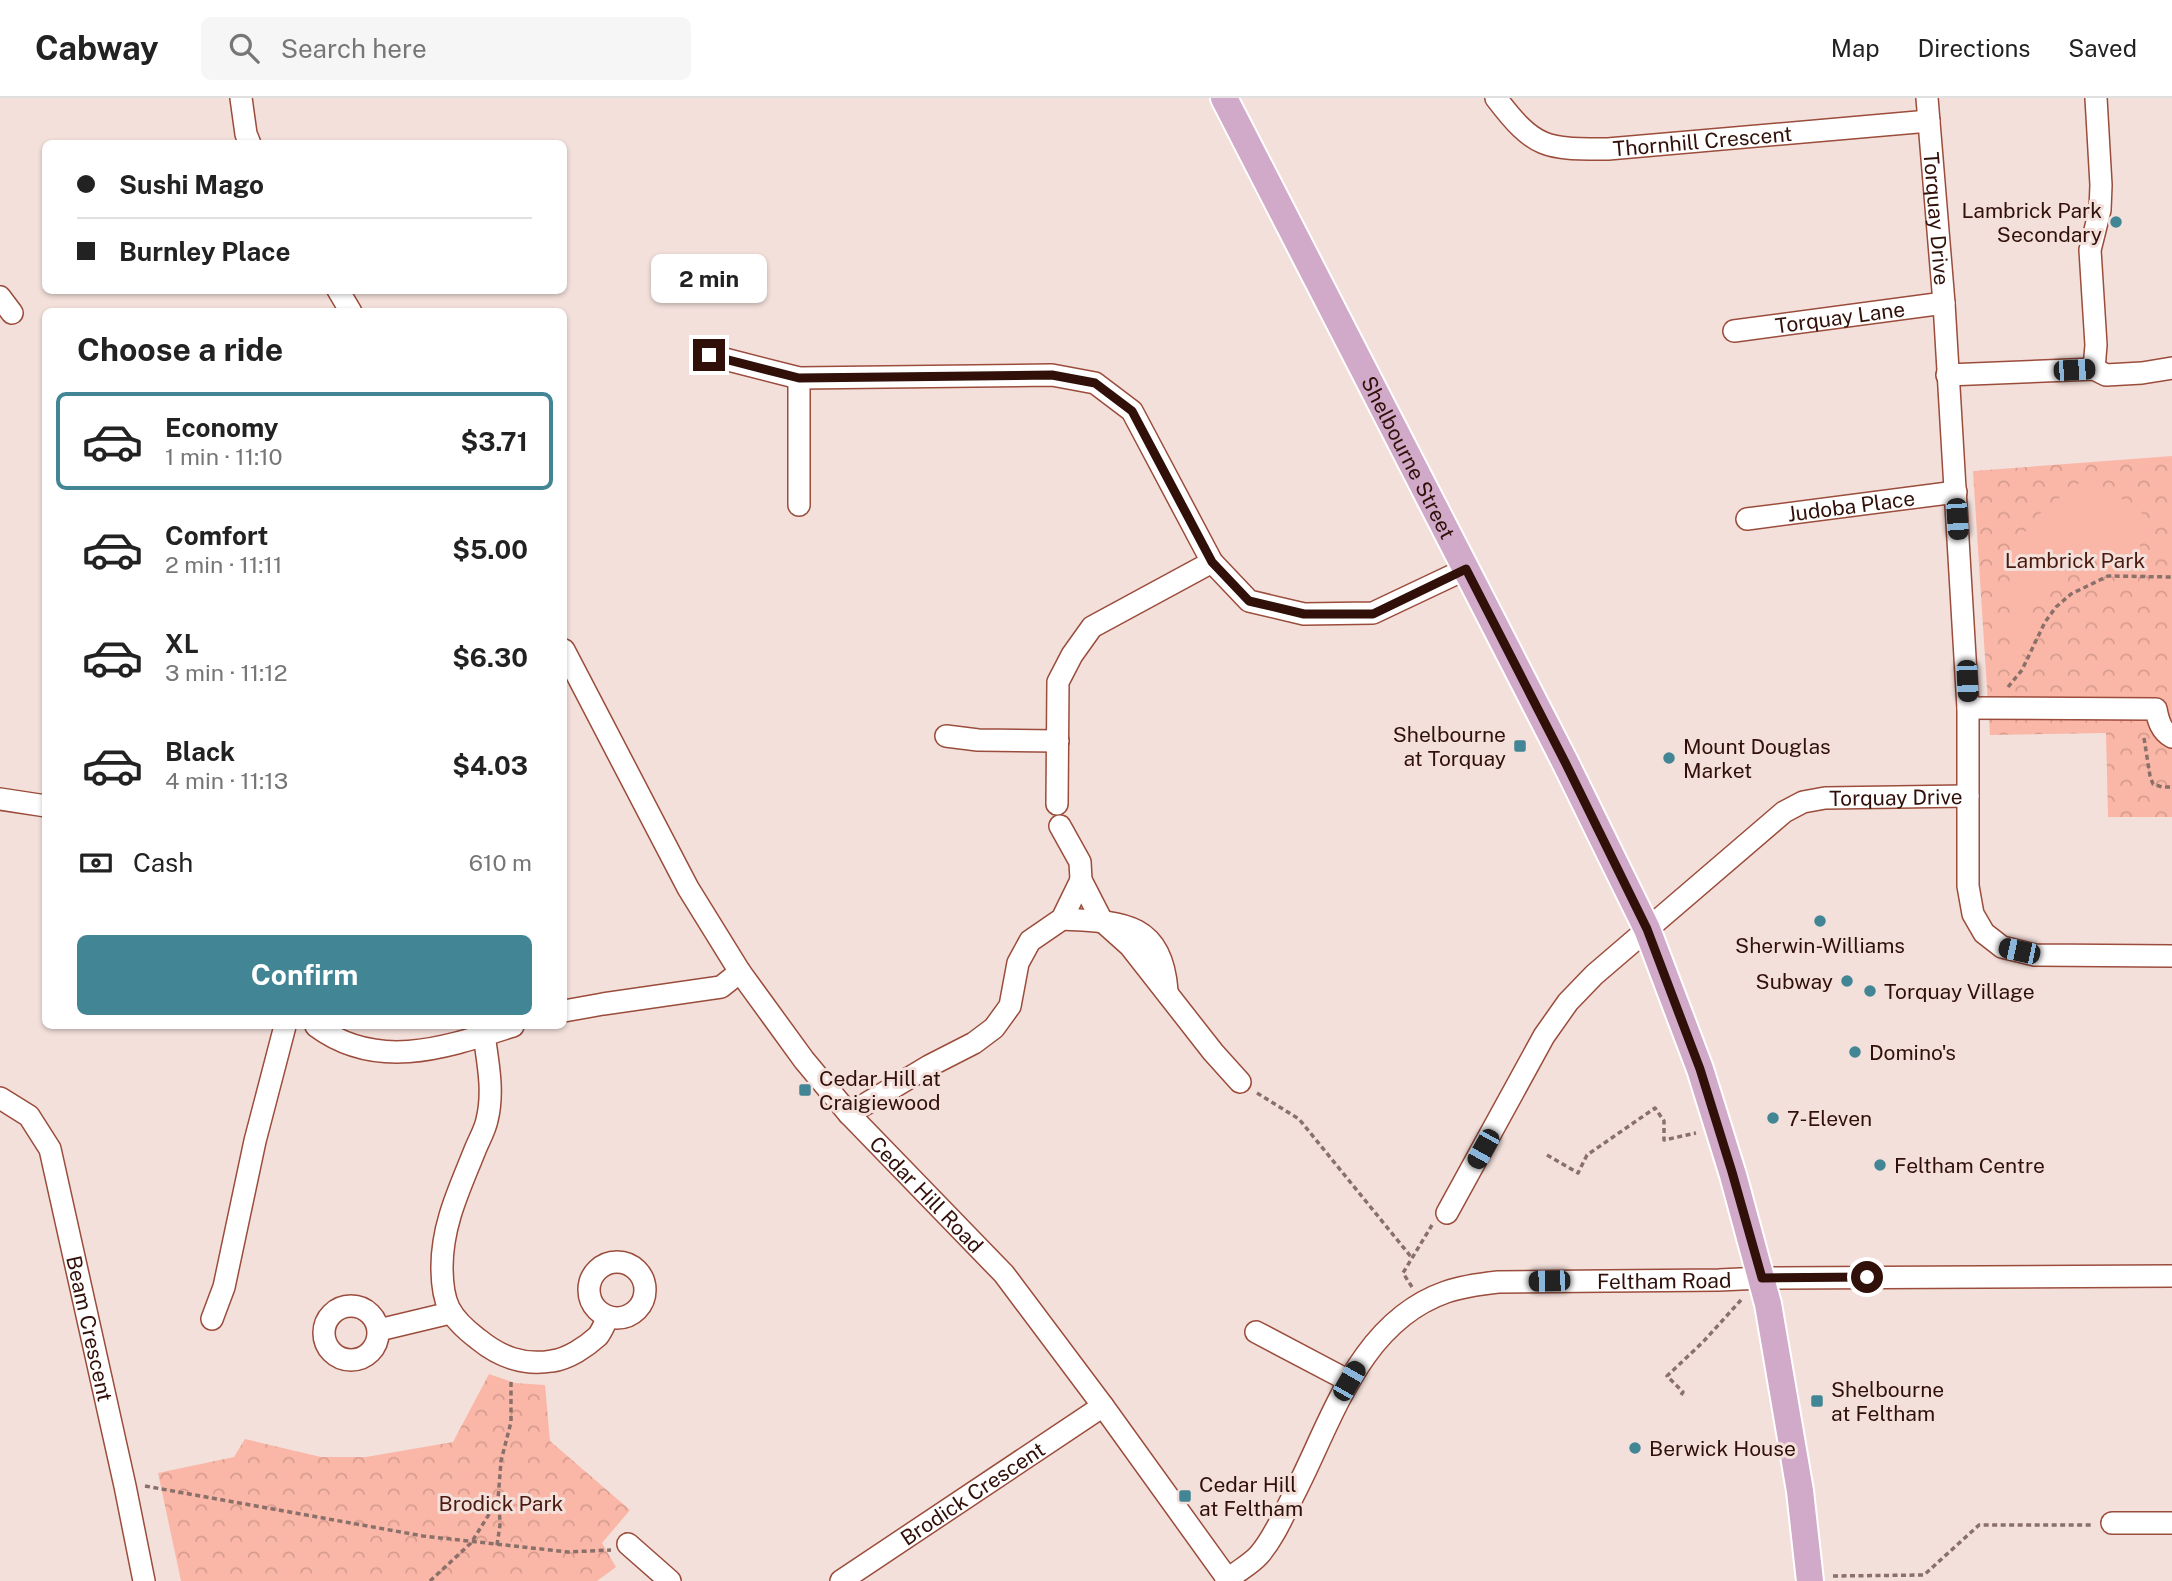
<!DOCTYPE html>
<html lang="en">
<head>
<meta charset="utf-8">
<style>
  :root { --surface:#fff; --page:#f6f6f6; --text:#222; --muted:#767676; --line:#e0e0e0; --accent:#428594 }
  body { margin:0; font-family:"Public Sans",sans-serif; background:var(--page); color:var(--text); height:100vh; display:flex; flex-direction:column; font-size:26px; white-space:nowrap }
  * { box-sizing:border-box; margin:0 }
  p { font-size:23px; color:var(--muted) }
  .icon { flex:none; width:38px; height:38px; fill:none; stroke:currentColor; stroke-width:2; stroke-linecap:round; stroke-linejoin:round }
  .map { position:relative; flex:1; overflow:hidden }
  .panel { position:absolute; left:42px; top:210px; width:525px; height:721px; display:flex; flex-direction:column; background:var(--surface); border-radius:10px; box-shadow:0 2px 5px #0004 }
  .panel>* { flex:none }
  .banner { position:absolute; left:42px; top:42px; width:525px; height:154px; border-radius:10px; box-shadow:0 2px 5px #0004; display:grid; align-content:center; height:154px; padding:0 35px; background:var(--surface) }
  .end { position:absolute; width:32px; height:32px; margin:-16px; border:9px solid #311009; background:#fff; box-shadow:0 0 0 4px #fff }
  .from { border-radius:50% }
  .bubble { position:absolute; height:49px; border-radius:10px; background:var(--surface); box-shadow:0 2px 5px #0004; font-size:23px; font-weight:700; line-height:49px; text-align:center }
  .car { position:absolute; width:21px; height:42px; margin:-21px -10px; border-radius:9px; box-shadow:0 0 5px 2px #0007; background:linear-gradient(#222 24%,#8ab4d8 0 40%,#222 0 76%,#8ab4d8 0 86%,#222 0) }
  .banner b { display:flex; align-items:center; gap:24px; height:66px; font-size:26px }
  .banner b+b { border-top:2px solid var(--line) }
  .banner i { width:18px; height:18px; background:var(--text) }
  ul { padding:0; list-style:none }
  li { display:flex; align-items:center; gap:21px; height:98px; margin:0 14px 10px; padding:0 21px; border:4px solid transparent; border-radius:10px }
  li div { flex:1 }
  li b { display:block; font-size:26px }
  li em { font-style:normal; font-weight:700 }
  li.current { border-color:var(--accent) }
  li>.icon { width:63px; height:63px; stroke-width:1.5 }
  h2 { padding:0 35px; font-size:32px; line-height:84px }
  .pay { display:flex; align-items:center; gap:18px; height:77px; padding:0 35px; font-size:26px }
  .pay p { margin-inline-start:auto }
  .primary-button { display:flex; gap:14px; margin-top:auto; padding:14px 35px }
  .primary-button a { flex:1; height:80px; border-radius:10px; background:var(--accent); color:#fff; font-size:28px; font-weight:700; line-height:80px; text-align:center }
  header { display:flex; align-items:center; gap:42px; box-sizing:border-box; height:98px; padding:0 35px; background:var(--surface); border-bottom:2px solid var(--line) }
  header strong { font-size:33px }
  nav { display:flex; gap:38px; margin-inline-start:auto; font-size:24px }
  .search { width:490px; height:63px; background:var(--page); display:flex; align-items:center; gap:18px; box-sizing:border-box; padding:0 24px; border-radius:10px; color:var(--muted); font-size:26px }
  .map>svg:first-child { display:block }
  .park { fill:url(#park-crowns) }
  .pitch { fill:#fab7a7 }
  .lines { fill:none; stroke-linecap:round; stroke-linejoin:round }
  .minor-casing { stroke:#9b4c3b; stroke-width:24 }
  .major-casing { stroke:#fff; stroke-width:30 }
  .path { stroke:#8a706a; stroke-width:3.5; stroke-dasharray:5 3.5; stroke-linecap:butt }
  .minor { stroke:#fff; stroke-width:21 }
  .major { stroke:#d0aac8; stroke-width:26 }
  .route { stroke:#311009; stroke-width:9 }
  .poi-dot { fill:#428594; stroke:#f3e0db; stroke-width:2.5 }
  .labels { text-anchor:middle; dominant-baseline:central; stroke-width:6; stroke-linejoin:round; paint-order:stroke }
  .street-label { font-size:21px; fill:#311009; stroke:#f3e0db }
  .poi-label { font-size:21px; fill:#311009; stroke:#f3e0db; text-anchor:start }
  .park-label { font-size:21px; fill:#4a1a0f; stroke:#f3e0db }
</style>
</head>
<body>
<header>
<strong>Cabway</strong>
<div class="search"><svg class="icon" aria-label="search" viewBox="0 0 24 24"><circle cx="10" cy="10" r="6"/><path d="M15 15l6 6"/></svg>Search here</div>
<nav><a>Map</a><a>Directions</a><a>Saved</a></nav>
</header>
<div class="map">
<svg width="2172" height="1483" viewBox="0 0 2172 1483">
  <defs>
    <pattern id="park-crowns" width="20" height="18" patternUnits="userSpaceOnUse" patternTransform="scale(1.75)"><rect width="20" height="18" fill="#fab7a7"/><path d="M2 6a3 3 0 1 1 6 0M12 15a3 3 0 1 1 6 0" fill="none" stroke="#d79c8e"/></pattern>
  </defs>
  <rect width="100%" height="100%" fill="#f3e0db"/>
  <g class="park">
    <path d="M 2172,358 L 2172,719 L 2108,719 L 2106,635 L 1990,637 L 1973,373 Z"/>
    <path d="M 489,1276 L 515,1285 L 545,1287 L 550,1343 L 630,1412 L 602,1445 L 616,1469 L 597,1483 L 181,1483 L 158,1375 L 234,1359 L 245,1341 L 321,1359 L 366,1359 L 453,1344 Z"/>
  </g>
  <path class="pitch" d="M 2089,380 L 2141,413 L 2143,419 L 2140,430 L 2140,463 L 2141,467 L 2149,474 L 2117,474 L 2119,467 L 2112,461 C 2054,467 2035,485 2025,541 C 2021,560 2024,564 2009,580 L 2013,565 L 2009,492 L 2012,471 L 2006,470 L 2009,453 L 2017,453 C 2026,419 2055,404 2082,383 Z"/>
  <g class="lines">
    <g class="minor-casing">
      <g id="minor">
        <path d="M 241,0 L 246,36 L 250,46"/>
        <path id="s1" d="M 1496,0 C 1535,51 1545,51 1608,51 L 1929,23"/>
        <path id="s2" d="M 1927,0 L 1944,205 L 1968,610 L 1968,788 L 1973,816 L 1984,835 L 2002,849 L 2035,857 L 2172,858"/>
        <path d="M 338,192 L 351,214"/>
        <path d="M 0,199 L 12,215"/>
        <path id="s3" d="M 1734,233 L 1944,205"/>
        <path d="M 709,257 L 799,280 L 1052,277 L 1095,285 L 1132,313 L 1212,464 L 1249,503 L 1304,516 L 1373,515 L 1466,471"/>
        <path d="M 2094,271 L 2096,247 L 2090,152 L 2100,112 L 2101,87 L 2096,0"/>
        <path d="M 1947,277 L 2094,271 L 2106,277 L 2142,275 L 2172,270"/>
        <path d="M 799,407 L 799,280"/>
        <path id="s4" d="M 1747,421 L 1956,394"/>
        <path id="s5" d="M 564,552 L 688,790 L 740,874 L 804,962 L 849,1016 L 1004,1176 L 1103,1308 L 1229,1483"/>
        <path d="M 1968,610 L 2156,611 C 2158,622 2161,633 2172,639"/>
        <path d="M 946,638 L 978,642 L 1058,643"/>
        <path d="M 0,701 L 46,708"/>
        <path d="M 1057,706 L 1058,584 L 1072,557 L 1092,529 L 1212,464"/>
        <path d="M 1060,728 L 1080,764 L 1081,782 L 1102,823 L 1130,848 L 1213,954 L 1240,984"/>
        <path d="M 1062,821 C 1119,824 1162,822 1167,893"/>
        <path d="M 564,913 L 603,906 L 721,889 L 740,874"/>
        <path d="M 316,928 C 378,974 447,949 513,928"/>
        <path d="M 484,937 C 488,965 494,994 487,1022 C 485,1032 479,1042 475,1052 C 460,1090 442,1126 442,1169 C 442,1205 449,1219 478,1241 C 500,1259 523,1268 552,1263 C 568,1261 586,1249 598,1238 C 602,1233 605,1225 608,1219"/>
        <path id="s6" d="M 0,1000 L 29,1018 L 50,1051 L 125,1388 L 144,1483"/>
        <path d="M 849,1016 L 929,968 L 974,945 L 994,930 L 1010,908 L 1018,865 L 1030,843 L 1062,821 L 1081,782"/>
        <path id="s7" d="M 1447,1115 L 1544,938 L 1568,904 L 1594,877 L 1784,714 L 1803,704 L 1825,700 L 1968,698"/>
        <circle cx="617" cy="1192" r="28"/>
        <circle cx="351" cy="1235" r="27"/>
        <path d="M 212,1221 L 224,1189 L 255,1043 L 285,928"/>
        <path d="M 379,1232 L 450,1215"/>
        <path d="M 1256,1234 L 1349,1283"/>
        <path d="M 2112,1425 L 2172,1425"/>
        <path d="M 628,1446 L 670,1483"/>
        <path id="s8" d="M 841,1483 L 1103,1308"/>
        <path id="s9" d="M 1226,1483 C 1236,1474 1250,1467 1259,1457 C 1273,1441 1282,1420 1291,1402 C 1331,1327 1357,1225 1446,1194 C 1463,1188 1480,1186 1498,1184 L 1719,1182 L 1762,1180 L 2172,1178"/>
      </g>
    </g>
    <g class="major-casing">
      <g id="major">
        <path id="s10" d="M 1224,0 L 1565,664 L 1647,831 L 1700,971 L 1733,1077 L 1768,1206 L 1800,1393 L 1810,1483"/>
      </g>
    </g>
    <g class="path">
      <path d="M 2008,589 L 2022,572 L 2045,524 L 2056,509 L 2071,496 L 2108,478 L 2172,479"/>
      <path d="M 2144,640 L 2150,678 L 2153,686 L 2162,689 L 2172,689"/>
      <path d="M 1257,995 L 1299,1021 L 1412,1160"/>
      <path d="M 1547,1057 L 1578,1075 L 1587,1057 L 1655,1010 L 1664,1023 L 1664,1042 L 1696,1035"/>
      <path d="M 1412,1189 L 1403,1175 L 1432,1127"/>
      <path d="M 1681,1297 L 1683,1294 L 1667,1278 L 1703,1244 L 1741,1202"/>
      <path d="M 145,1388 L 423,1438 L 568,1454 L 611,1452"/>
      <path d="M 497,1447 L 500,1427 L 499,1404"/>
      <path d="M 1833,1478 L 1924,1477 L 1979,1427 L 2093,1427"/>
      <path d="M 430,1483 L 471,1445 L 498,1402 L 501,1363 L 511,1324 L 511,1281"/>
    </g>
    <use href="#minor" class="minor"/>
    <use href="#major" class="major"/>
  </g>
  <g class="lines">
    <path class="route" d="M 709,257 L 799,280 L 1052,277 L 1095,285 L 1132,313 L 1212,464 L 1249,503 L 1304,516 L 1373,516 L 1466,471 L 1565,664 L 1647,831 L 1700,971 L 1732,1074 L 1762,1180 L 1867,1179"/>
  </g>
  <g class="poi-dot">
    <circle cx="2116" cy="124" r="7"/>
    <rect x="1513" y="641" width="14" height="14" rx="3.5"/>
    <circle cx="1669" cy="660" r="7"/>
    <circle cx="1820" cy="823" r="7"/>
    <circle cx="1847" cy="883" r="7"/>
    <circle cx="1870" cy="893" r="7"/>
    <circle cx="1855" cy="954" r="7"/>
    <rect x="798" y="985" width="14" height="14" rx="3.5"/>
    <circle cx="1773" cy="1020" r="7"/>
    <circle cx="1880" cy="1067" r="7"/>
    <rect x="1810" y="1296" width="14" height="14" rx="3.5"/>
    <circle cx="1635" cy="1350" r="7"/>
    <rect x="1178" y="1391" width="14" height="14" rx="3.5"/>
  </g>
  <g class="labels">
    <g class="street-label">
      <text stroke="none"><textPath href="#s1" startOffset="226">Thornhill Crescent</textPath></text>
      <text stroke="none"><textPath href="#s2" startOffset="121">Torquay Drive</textPath></text>
      <text stroke="none"><textPath href="#s3" startOffset="107">Torquay Lane</textPath></text>
      <text stroke="none"><textPath href="#s10" startOffset="404">Shelbourne Street</textPath></text>
      <text stroke="none"><textPath href="#s4" startOffset="105">Judoba Place</textPath></text>
      <text stroke="none"><textPath href="#s7" startOffset="646">Torquay Drive</textPath></text>
      <text stroke="none"><textPath href="#s5" startOffset="658">Cedar Hill Road</textPath></text>
      <text stroke="none"><textPath href="#s9" startOffset="592">Feltham Road</textPath></text>
      <text stroke="none"><textPath href="#s6" startOffset="257">Beam Crescent</textPath></text>
      <text stroke="none"><textPath href="#s8" startOffset="158">Brodick Crescent</textPath></text>
    </g>
    <g class="poi-label">
      <text x="2102" y="112" text-anchor="end">Lambrick Park<tspan x="2102" dy="24">Secondary</tspan></text>
      <text x="1506" y="636" text-anchor="end">Shelbourne<tspan x="1506" dy="24">at Torquay</tspan></text>
      <text x="1683" y="648">Mount Douglas<tspan x="1683" dy="24">Market</tspan></text>
      <text x="1820" y="847" text-anchor="middle">Sherwin-Williams</text>
      <text x="1833" y="883" text-anchor="end">Subway</text>
      <text x="1884" y="893">Torquay Village</text>
      <text x="1869" y="954">Domino's</text>
      <text x="819" y="980">Cedar Hill at<tspan x="819" dy="24">Craigiewood</tspan></text>
      <text x="1787" y="1020">7-Eleven</text>
      <text x="1894" y="1067">Feltham Centre</text>
      <text x="1831" y="1291">Shelbourne<tspan x="1831" dy="24">at Feltham</tspan></text>
      <text x="1649" y="1350">Berwick House</text>
      <text x="1199" y="1386">Cedar Hill<tspan x="1199" dy="24">at Feltham</tspan></text>
    </g>
    <g class="park-label">
      <text x="2075" y="462">Lambrick Park</text>
      <text x="501" y="1405">Brodick Park</text>
    </g>
  </g>
</svg>
<i class="end from" style="left:1867px;top:1179px"></i>
<i class="end" style="left:709px;top:257px"></i>
<div class="bubble" style="left:651px;top:156px;width:116px">2 min</div>
<i class="car" style="left:2074px;top:272px;rotate:87deg"></i>
<i class="car" style="left:1957px;top:421px;rotate:176deg"></i>
<i class="car" style="left:1967px;top:583px;rotate:177deg"></i>
<i class="car" style="left:2019px;top:853px;rotate:282deg"></i>
<i class="car" style="left:1483px;top:1051px;rotate:209deg"></i>
<i class="car" style="left:1549px;top:1183px;rotate:269deg"></i>
<i class="car" style="left:1349px;top:1283px;rotate:30deg"></i>
<div class="banner">
<b><i class="from"></i>Sushi Mago</b>
<b><i></i>Burnley Place</b>
</div>
<section class="panel">
<h2>Choose a ride</h2>
<ul>
<li class="current"><svg class="icon" aria-label="car" viewBox="0 0 24 24"><path d="M5 17H2v-5l4-1 3-4h7l3 4 3 1v5h-3M9 17h6M6 11h13"/><circle cx="7" cy="17" r="2"/><circle cx="17" cy="17" r="2"/></svg><div><b>Economy</b><p>1 min · 11:10</p></div><em>$3.71</em></li>
<li><svg class="icon" aria-label="car" viewBox="0 0 24 24"><path d="M5 17H2v-5l4-1 3-4h7l3 4 3 1v5h-3M9 17h6M6 11h13"/><circle cx="7" cy="17" r="2"/><circle cx="17" cy="17" r="2"/></svg><div><b>Comfort</b><p>2 min · 11:11</p></div><em>$5.00</em></li>
<li><svg class="icon" aria-label="car" viewBox="0 0 24 24"><path d="M5 17H2v-5l4-1 3-4h7l3 4 3 1v5h-3M9 17h6M6 11h13"/><circle cx="7" cy="17" r="2"/><circle cx="17" cy="17" r="2"/></svg><div><b>XL</b><p>3 min · 11:12</p></div><em>$6.30</em></li>
<li><svg class="icon" aria-label="car" viewBox="0 0 24 24"><path d="M5 17H2v-5l4-1 3-4h7l3 4 3 1v5h-3M9 17h6M6 11h13"/><circle cx="7" cy="17" r="2"/><circle cx="17" cy="17" r="2"/></svg><div><b>Black</b><p>4 min · 11:13</p></div><em>$4.03</em></li>
</ul>
<div class="pay"><svg class="icon" aria-label="cash" viewBox="0 0 24 24"><path d="M3 7h18v10H3z"/><circle cx="12" cy="12" r="2"/></svg>Cash<p>610 m</p></div>
<div class="primary-button"><a>Confirm</a></div>
</section>
</div>
</body>
</html>
